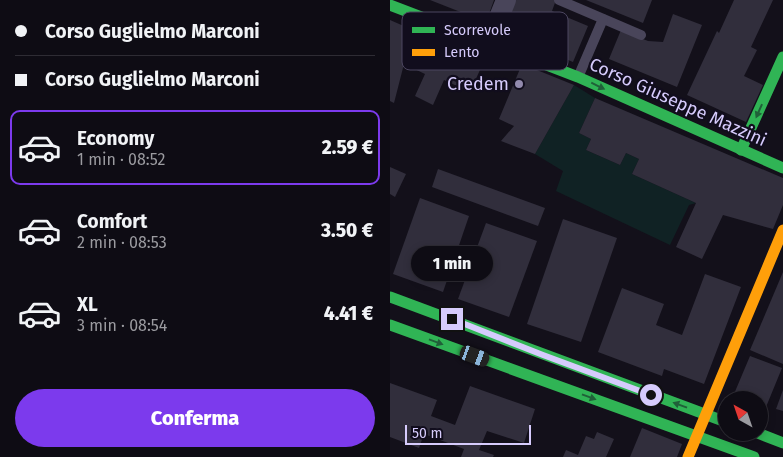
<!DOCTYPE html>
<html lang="it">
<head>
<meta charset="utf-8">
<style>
  :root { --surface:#0e0c14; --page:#1c1a22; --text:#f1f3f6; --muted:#9b9ba0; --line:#2e2c34; --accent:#7c3aed }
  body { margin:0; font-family:"Fira Sans",sans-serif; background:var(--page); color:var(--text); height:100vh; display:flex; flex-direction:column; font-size:19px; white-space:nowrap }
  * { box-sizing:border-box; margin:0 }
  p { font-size:16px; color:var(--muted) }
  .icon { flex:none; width:28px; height:28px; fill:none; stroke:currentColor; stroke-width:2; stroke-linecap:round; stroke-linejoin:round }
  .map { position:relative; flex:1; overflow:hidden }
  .side { display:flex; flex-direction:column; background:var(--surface); width:390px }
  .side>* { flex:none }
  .hud { display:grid; align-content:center; height:110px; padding:0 15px; background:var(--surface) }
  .needle { width:32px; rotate:320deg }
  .tools { position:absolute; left:328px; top:391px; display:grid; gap:10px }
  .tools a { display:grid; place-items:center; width:50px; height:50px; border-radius:50%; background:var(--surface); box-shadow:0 2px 8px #0003,0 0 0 1px var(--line); font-size:25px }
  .scale { position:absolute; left:15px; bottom:12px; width:126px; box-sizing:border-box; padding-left:5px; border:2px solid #d6cbfc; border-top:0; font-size:14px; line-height:18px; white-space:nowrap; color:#d6cbfc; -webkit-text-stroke:4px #110d1d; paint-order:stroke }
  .end { position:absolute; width:22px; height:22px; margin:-11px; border:6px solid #d6cbfc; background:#111; box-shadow:0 0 0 2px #111 }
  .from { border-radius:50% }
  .bubble { position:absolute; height:35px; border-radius:18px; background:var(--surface); box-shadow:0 2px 8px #0003,0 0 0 1px var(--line); font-size:16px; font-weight:800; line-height:35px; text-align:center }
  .car { position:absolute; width:15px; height:30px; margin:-15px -8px; border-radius:6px; box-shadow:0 0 4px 1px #0007; background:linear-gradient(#222 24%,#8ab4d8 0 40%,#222 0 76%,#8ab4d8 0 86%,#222 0) }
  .hud b { display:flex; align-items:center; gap:18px; height:48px; font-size:19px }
  .hud b+b { border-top:1px solid var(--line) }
  .hud i { width:12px; height:12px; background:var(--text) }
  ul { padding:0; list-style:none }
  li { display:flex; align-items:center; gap:15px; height:75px; margin:0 10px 8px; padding:0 5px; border:2px solid transparent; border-radius:10px }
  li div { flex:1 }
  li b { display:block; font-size:19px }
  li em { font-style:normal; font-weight:800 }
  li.current { border-color:var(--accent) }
  li>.icon { width:45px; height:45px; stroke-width:1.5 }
  .action { display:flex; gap:10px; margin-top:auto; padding:10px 15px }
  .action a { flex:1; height:58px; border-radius:30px; background:var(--accent); color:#fff; font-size:20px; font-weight:800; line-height:58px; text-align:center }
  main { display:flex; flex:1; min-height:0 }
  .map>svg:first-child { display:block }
  .green { fill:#102224 }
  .building { fill:#312e3c }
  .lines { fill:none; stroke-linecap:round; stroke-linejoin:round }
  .lane { stroke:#49455a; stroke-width:10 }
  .street { stroke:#49455a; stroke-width:20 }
  .fast { stroke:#30b455; stroke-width:11 }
  .slow { stroke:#ff9f0a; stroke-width:11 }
  .oneway { fill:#206039 }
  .route { stroke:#d6cbfc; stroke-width:6 }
  .poi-dot { fill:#928aad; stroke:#110d1d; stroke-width:2 }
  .labels { text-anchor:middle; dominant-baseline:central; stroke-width:4.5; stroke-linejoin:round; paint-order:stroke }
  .poi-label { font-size:18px; fill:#d6cbfc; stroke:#110d1d; text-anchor:end }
  .street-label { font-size:18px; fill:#d6cbfc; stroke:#110d1d }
  .key { fill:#110d1d; stroke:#4c4660; stroke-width:1 }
  .key-label { font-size:14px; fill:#d6cbfc }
</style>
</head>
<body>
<main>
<section class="side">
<div class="hud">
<b><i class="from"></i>Corso Guglielmo Marconi</b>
<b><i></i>Corso Guglielmo Marconi</b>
</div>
<ul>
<li class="current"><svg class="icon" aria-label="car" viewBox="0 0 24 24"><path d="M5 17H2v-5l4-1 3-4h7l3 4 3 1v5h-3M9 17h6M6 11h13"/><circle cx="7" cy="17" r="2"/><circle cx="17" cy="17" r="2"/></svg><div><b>Economy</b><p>1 min · 08:52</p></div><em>2.59 €</em></li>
<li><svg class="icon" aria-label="car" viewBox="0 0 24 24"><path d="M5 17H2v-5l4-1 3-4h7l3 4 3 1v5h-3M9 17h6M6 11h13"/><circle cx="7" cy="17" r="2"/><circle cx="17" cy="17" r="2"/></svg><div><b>Comfort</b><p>2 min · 08:53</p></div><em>3.50 €</em></li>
<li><svg class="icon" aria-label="car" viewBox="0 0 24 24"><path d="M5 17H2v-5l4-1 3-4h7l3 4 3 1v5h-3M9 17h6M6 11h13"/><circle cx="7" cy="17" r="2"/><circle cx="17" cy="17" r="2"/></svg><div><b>XL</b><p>3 min · 08:54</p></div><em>4.41 €</em></li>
</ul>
<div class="action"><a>Conferma</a></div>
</section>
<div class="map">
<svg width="393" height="457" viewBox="0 0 393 457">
  <rect width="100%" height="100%" fill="#13101a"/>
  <path class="green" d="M 184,85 L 205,98 L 189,133 L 201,139 L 196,150 L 230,165 L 236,153 L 249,159 L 242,174 L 306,203 L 299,205 L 280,245 L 166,191 L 173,171 L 145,154 Z"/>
  <g class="building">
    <path d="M 40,0 L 104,0 L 96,22 Z"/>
    <path d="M 125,0 L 166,0 L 162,11 L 198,26 L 183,62 L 111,33 Z"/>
    <path d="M 196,0 L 262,0 L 253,23 Z"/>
    <path d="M 344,0 L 383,0 L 361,47 L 367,50 L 354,76 L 373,85 L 356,122 L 297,95 L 327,31 L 329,33 Z"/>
    <path d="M 283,14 L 312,25 L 287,87 L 219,59 L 231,30 L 258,41 L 273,42 Z"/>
    <path d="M 0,20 L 94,61 L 80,92 L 54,80 L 43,105 L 25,96 L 35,74 L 14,64 L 4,103 L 0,101 Z"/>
    <path d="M 132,64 L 184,85 L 145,154 L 111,141 L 124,126 L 109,119 Z"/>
    <path d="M 205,98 L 393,178 L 393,205 L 383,229 L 333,215 L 312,259 L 286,247 L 306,203 L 242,174 L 249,159 L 236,153 L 230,165 L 196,150 L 201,139 L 189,133 Z"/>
    <path d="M 0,167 L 16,174 L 5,197 L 0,194 Z"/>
    <path d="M 48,169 L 155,208 L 148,226 L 42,187 Z"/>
    <path d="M 30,198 L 79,216 L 53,292 L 3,274 Z"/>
    <path d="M 173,219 L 227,238 L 191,342 L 137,324 Z"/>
    <path d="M 96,223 L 147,241 L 119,317 L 68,299 Z"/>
    <path d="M 393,272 L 393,364 L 360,350 Z"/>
    <path d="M 315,274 L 351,287 L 314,384 L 274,369 L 272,376 L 208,352 L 232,288 L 274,304 L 266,325 L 292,335 Z"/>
    <path d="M 360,356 L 392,368 L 376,407 L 369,404 L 369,400 L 358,400 L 344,394 Z"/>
    <path d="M 0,383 L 47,400 L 41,416 L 65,425 L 80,386 L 145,409 L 134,443 L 97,431 L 89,450 L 104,455 L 103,457 L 71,457 L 74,449 L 34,434 L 29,448 L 0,437 Z"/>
    <path d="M 393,390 L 393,411 L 386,409 Z"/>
    <path d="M 252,428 L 292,444 L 287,457 L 240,457 Z"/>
    <path d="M 207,432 L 224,439 L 216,457 L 173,457 L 176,450 L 188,455 L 196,436 L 204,439 Z"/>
  </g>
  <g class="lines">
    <g class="lane">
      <path d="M 169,0 L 251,35"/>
      <path d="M 189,75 L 213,19"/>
    </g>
    <path class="street" d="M 99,42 L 116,0"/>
    <g class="fast">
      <path d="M 0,5 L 188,77 L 393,168"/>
      <path d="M 351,150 L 393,57"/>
      <path d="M 0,297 L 336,422"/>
      <path d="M 0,325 L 364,457"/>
      <path d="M 365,432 L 393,443"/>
    </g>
    <path class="slow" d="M 298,457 L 393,230"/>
  </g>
  <defs><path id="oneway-solid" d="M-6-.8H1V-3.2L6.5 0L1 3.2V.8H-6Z" transform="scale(1.25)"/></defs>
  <g class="oneway">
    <use href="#oneway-solid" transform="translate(208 86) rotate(26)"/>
    <use href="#oneway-solid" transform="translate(369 111) rotate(114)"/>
    <use href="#oneway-solid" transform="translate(46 342) rotate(20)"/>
    <use href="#oneway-solid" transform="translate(199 397) rotate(20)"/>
    <use href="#oneway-solid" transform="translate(290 405) rotate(-160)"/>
  </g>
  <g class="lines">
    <path class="route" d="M 62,319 L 153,355 L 261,395"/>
  </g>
  <circle class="poi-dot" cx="129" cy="84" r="5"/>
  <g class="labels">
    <g class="poi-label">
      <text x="119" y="84">Credem</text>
    </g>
    <g class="street-label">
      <text transform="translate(288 102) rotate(24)">Corso Giuseppe Mazzini</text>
    </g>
  </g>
  <rect x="12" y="12" width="166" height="58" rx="8" class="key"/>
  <rect x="22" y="27" width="23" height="6" fill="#30b455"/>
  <rect x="22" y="49" width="23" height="7" fill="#ff9f0a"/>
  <g class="key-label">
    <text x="54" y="35">Scorrevole</text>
    <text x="54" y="57">Lento</text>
  </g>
</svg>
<div class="tools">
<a><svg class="needle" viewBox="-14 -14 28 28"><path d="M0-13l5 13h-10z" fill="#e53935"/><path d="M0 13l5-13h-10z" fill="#9b9ba0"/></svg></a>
</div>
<div class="scale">50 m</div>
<i class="end from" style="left:261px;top:395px"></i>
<i class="end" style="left:62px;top:319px"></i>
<div class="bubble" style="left:21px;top:246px;width:82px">1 min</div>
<i class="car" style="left:85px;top:356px;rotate:110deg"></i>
</div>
</main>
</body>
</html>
